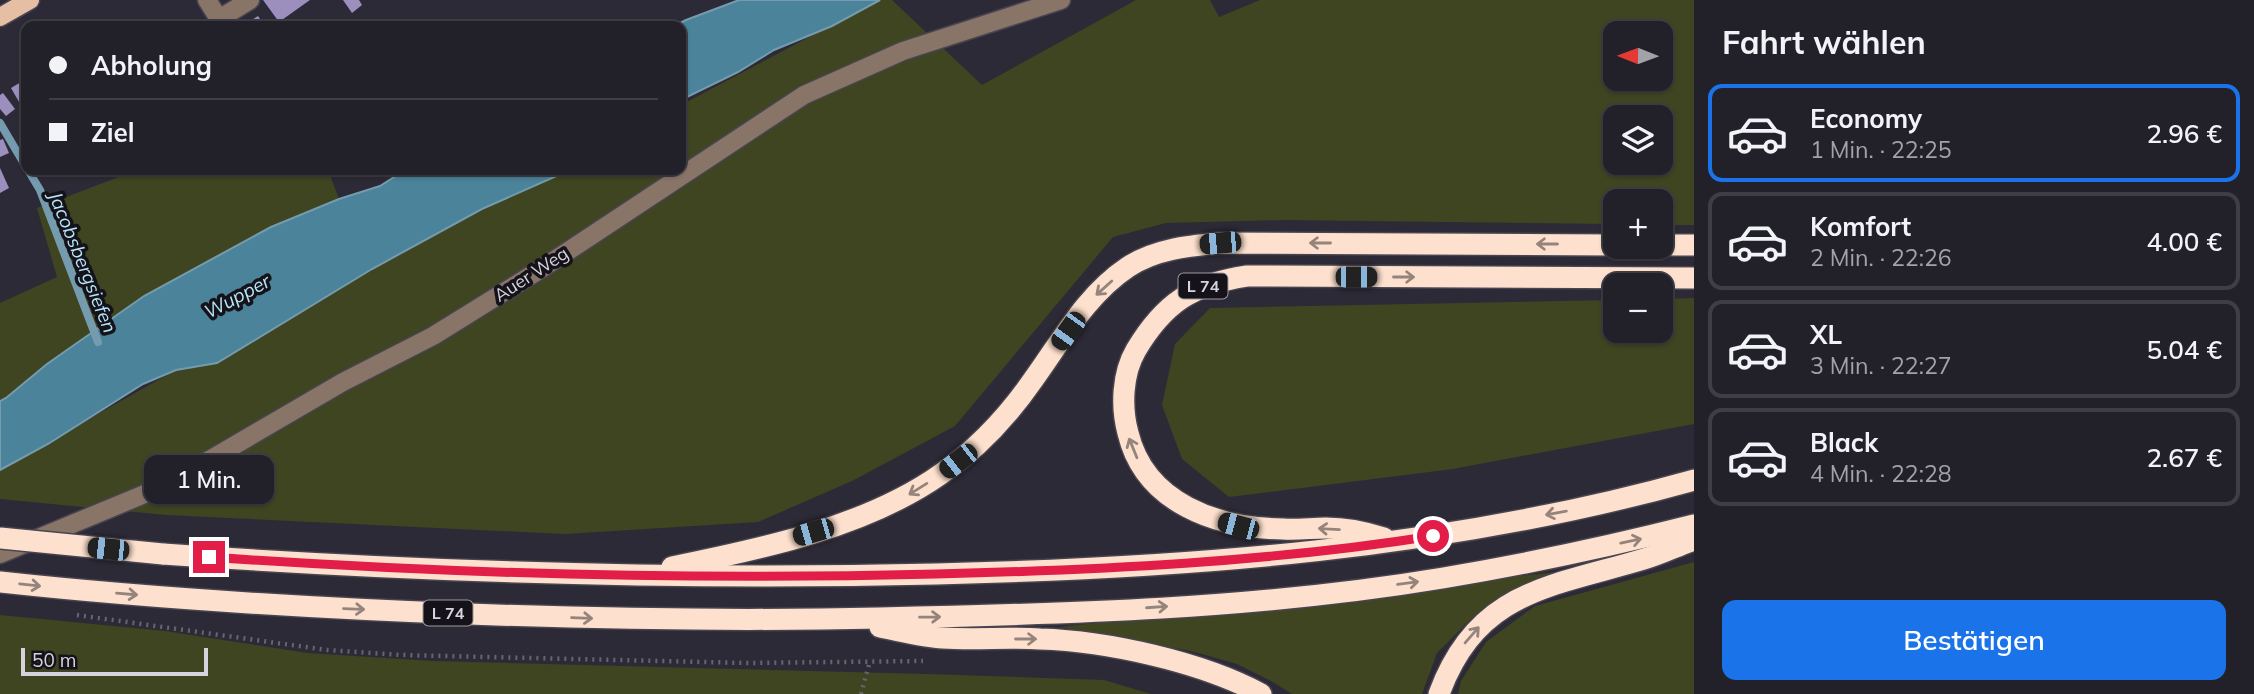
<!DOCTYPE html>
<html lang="de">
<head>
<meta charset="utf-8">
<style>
  :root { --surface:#222029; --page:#2a2831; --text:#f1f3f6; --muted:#a2a3a8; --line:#3f3e46; --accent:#1a73e8 }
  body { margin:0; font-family:Mulish,sans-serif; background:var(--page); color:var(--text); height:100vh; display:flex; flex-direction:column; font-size:26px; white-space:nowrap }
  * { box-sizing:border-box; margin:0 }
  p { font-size:23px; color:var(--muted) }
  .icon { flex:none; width:38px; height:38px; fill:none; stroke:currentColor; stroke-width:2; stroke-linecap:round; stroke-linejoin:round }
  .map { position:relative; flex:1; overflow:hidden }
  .sheet { display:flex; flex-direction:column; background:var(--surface); width:560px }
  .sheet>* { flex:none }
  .top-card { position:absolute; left:21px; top:21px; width:665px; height:154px; border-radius:14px; box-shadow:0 2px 5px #0004,0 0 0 2px var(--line); display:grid; align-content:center; height:154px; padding:0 28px; background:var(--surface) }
  .needle { width:46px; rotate:271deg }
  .tools { position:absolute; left:1603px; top:21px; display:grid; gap:14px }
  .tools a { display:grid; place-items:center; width:70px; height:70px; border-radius:14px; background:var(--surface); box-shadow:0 2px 5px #0004,0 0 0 2px var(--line); font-size:35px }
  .scale { position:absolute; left:21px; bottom:18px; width:187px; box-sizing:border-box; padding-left:7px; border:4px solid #d5d3dc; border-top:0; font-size:19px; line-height:24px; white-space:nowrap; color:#d5d3dc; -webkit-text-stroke:5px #151319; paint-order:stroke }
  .end { position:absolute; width:32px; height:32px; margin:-16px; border:9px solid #e11d48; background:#fff; box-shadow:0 0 0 4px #fff }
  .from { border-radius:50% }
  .bubble { position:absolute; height:49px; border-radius:14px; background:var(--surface); box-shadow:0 2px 5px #0004,0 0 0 2px var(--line); font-size:23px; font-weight:600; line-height:49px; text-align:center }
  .car { position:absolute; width:21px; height:42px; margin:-21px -10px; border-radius:9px; box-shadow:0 0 5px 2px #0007; background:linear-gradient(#222 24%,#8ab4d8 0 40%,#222 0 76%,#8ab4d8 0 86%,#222 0) }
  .top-card b { display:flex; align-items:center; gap:24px; height:66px; font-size:26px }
  .top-card b+b { border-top:2px solid var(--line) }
  .top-card i { width:18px; height:18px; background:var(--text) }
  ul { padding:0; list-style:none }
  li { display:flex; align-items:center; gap:21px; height:98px; margin:0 14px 10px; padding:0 14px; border:4px solid var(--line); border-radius:14px }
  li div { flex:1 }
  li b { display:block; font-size:26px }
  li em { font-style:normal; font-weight:600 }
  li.current { border-color:var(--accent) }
  li>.icon { width:63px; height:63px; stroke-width:1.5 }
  h2 { padding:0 28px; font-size:32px; line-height:84px }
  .action { display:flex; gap:14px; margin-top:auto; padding:14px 28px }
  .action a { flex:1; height:80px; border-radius:14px; background:var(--accent); color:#fff; font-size:28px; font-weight:600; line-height:80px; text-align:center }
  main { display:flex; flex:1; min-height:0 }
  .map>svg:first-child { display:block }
  .green { fill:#3e4520; fill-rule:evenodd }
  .water { fill:#4b839a; stroke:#749bae; stroke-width:2 }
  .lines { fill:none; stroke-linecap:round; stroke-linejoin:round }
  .stream { stroke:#749bae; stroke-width:8 }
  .building { fill:#9c8fbe }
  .minor-casing { stroke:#484551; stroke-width:21 }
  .major-casing { stroke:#484551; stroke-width:21 }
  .highway-casing { stroke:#484551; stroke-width:24 }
  .path { stroke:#676570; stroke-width:4.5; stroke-dasharray:2 5; stroke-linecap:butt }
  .minor { stroke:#897568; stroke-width:18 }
  .major { stroke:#e6bea3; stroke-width:18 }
  .highway { stroke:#fde0cd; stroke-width:21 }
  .highway-bridge-casing { stroke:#484551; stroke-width:24; stroke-linecap:butt }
  .highway-bridge { stroke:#fde0cd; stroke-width:21 }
  .oneway { stroke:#95847c }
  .route { stroke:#e11d48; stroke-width:9 }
  .labels { text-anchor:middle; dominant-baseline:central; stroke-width:7; stroke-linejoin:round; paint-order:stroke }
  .shield { fill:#151319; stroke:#9b99a2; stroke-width:2 }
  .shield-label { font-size:16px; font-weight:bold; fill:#d5d3dc }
  .street-label { font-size:18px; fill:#d5d3dc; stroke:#151319 }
  .water-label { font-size:19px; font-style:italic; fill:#b5e6fc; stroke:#151319 }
</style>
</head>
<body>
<main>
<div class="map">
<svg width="1694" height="694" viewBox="0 0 1694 694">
  <rect width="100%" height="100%" fill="#2d2a37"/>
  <g class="green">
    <path d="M 879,0 L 892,0 L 982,85 L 1136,0 L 1210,0 L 1219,17 L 1260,0 L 1694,0 L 1694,225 L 1661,225 L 1661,201 L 1615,201 L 1615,224 L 1286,220 L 1166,223 L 1113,237 L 955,426 L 852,481 L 758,522 L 565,534 L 166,515 L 0,499 L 0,469 L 176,370 L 560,170 L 681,170 L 681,105 ZM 1615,33 L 1661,33 L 1661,79 L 1615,79 ZM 1615,117 L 1661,117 L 1661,163 L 1615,163 Z"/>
    <path d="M 137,170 L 328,170 L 339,199 L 271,227 L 94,333 L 47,364 L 6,398 L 0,401 L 0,303 L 57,277 L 37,208 Z"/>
    <path d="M 1694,298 L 1694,424 L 1453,469 L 1229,497 L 1182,459 L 1162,405 L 1175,344 L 1210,308 L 1615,300 L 1615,331 L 1661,331 L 1661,299 Z"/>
    <path d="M 1694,562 L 1694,694 L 1458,694 L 1461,681 L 1486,642 L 1535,606 Z"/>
    <path d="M 1556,572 L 1477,613 L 1437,653 L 1422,694 L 1292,694 L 1273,682 L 1237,664 L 1191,651 L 1059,627 Z"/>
    <path d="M 0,615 L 165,631 L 308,653 L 432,661 L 927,674 L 1104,680 L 1151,694 L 0,694 Z"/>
  </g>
  <g class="water">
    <path d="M 739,0 L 880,0 L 832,26 L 774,50 L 738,72 L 681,100 L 681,26 L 674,26 L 686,20 Z"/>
    <path d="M 405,170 L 570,170 L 482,209 L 372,269 L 217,363 L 176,370 L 143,384 L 48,444 L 0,470 L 0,401 L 6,398 L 47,364 L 144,296 L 271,227 L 339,199 L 380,186 Z"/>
  </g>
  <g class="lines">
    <g class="stream">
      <path d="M 0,123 L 26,167"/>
      <path d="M 28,170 L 40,190 L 98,342"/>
    </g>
  </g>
  <g class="building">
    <path d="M 263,0 L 310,0 L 279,22 Z"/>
    <path d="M 343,0 L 359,0 L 362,5 L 352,13 Z"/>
    <path d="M 258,16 L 265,26 L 237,26 L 245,20 L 247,23 Z"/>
    <path d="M 26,79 L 26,114 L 11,88 Z"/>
    <path d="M 3,93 L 15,109 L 6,116 L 0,109 L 0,95 Z"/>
    <path d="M 3,139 L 9,153 L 0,157 L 0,140 Z"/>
    <path d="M 0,168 L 9,188 L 0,193 Z"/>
  </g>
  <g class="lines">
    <g class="minor-casing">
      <g id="minor">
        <path d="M 207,0 L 219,19 L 250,0"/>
        <path d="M 0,554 L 147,493 L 211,459 L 343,382 L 433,336 L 541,269 L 804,95 L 903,51 L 1061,0"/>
      </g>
    </g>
    <g class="major-casing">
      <path id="major" d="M 0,17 L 30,0"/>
    </g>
    <g class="highway-casing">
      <g id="highway">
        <path d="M 1661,245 L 1694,245"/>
        <path d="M 1384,538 C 1365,532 1345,528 1326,528 C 1312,528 1297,530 1283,529 C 1218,528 1145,504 1128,433 C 1121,407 1122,374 1136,350 C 1164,303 1193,284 1247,276 L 1694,278"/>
        <path d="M 163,554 C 420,572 678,580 936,574 C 1190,568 1448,549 1694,480"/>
        <path d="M 672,567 C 761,549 866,527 941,474 C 977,449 1008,416 1033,380 C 1062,340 1086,295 1128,267 C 1155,249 1188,246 1220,243 L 1615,245"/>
        <path d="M 0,582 C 156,599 312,608 469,614 C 606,619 743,621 880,618 C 1067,614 1257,609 1443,578 C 1527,564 1611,546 1694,525"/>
        <path d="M 880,627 C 901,631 923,637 943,638 C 975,640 1008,637 1040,639 C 1107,641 1202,662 1261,694"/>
        <path d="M 1439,694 C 1477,590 1551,587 1644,559 C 1661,554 1677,546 1694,540"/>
      </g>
    </g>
    <g class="path">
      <path d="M 77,615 L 327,650 L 401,655 L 748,663 L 923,661"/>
      <path d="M 861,694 L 870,661"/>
    </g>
    <use href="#minor" class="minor"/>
    <use href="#major" class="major"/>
    <use href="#highway" class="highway"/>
    <g class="highway-bridge-casing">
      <path id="highway-bridge" d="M 0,538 L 163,554"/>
    </g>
    <use href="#highway-bridge" class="highway-bridge"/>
  </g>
  <defs><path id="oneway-shaft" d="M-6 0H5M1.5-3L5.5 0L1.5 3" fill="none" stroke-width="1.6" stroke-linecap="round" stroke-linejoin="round" transform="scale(1.75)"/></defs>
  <g class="oneway">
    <use href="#oneway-shaft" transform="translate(1320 243) rotate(-180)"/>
    <use href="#oneway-shaft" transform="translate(1547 244) rotate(-180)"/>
    <use href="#oneway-shaft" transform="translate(1404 277)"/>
    <use href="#oneway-shaft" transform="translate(1104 288) rotate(138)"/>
    <use href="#oneway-shaft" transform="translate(1133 448) rotate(-112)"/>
    <use href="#oneway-shaft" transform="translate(918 489) rotate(148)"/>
    <use href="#oneway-shaft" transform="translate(1556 513) rotate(170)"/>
    <use href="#oneway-shaft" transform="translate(1329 529) rotate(-177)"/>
    <use href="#oneway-shaft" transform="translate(1631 541) rotate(-12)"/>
    <use href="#oneway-shaft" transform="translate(1408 583) rotate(-8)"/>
    <use href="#oneway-shaft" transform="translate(30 585) rotate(6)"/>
    <use href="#oneway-shaft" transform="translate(127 594) rotate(5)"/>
    <use href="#oneway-shaft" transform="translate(1157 607) rotate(-4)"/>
    <use href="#oneway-shaft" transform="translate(354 609) rotate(2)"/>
    <use href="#oneway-shaft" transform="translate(930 617) rotate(-1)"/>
    <use href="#oneway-shaft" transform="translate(582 618) rotate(2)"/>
    <use href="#oneway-shaft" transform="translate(1472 635) rotate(-49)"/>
    <use href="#oneway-shaft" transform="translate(1026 639)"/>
  </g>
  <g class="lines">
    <path class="route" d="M 209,557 C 451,574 694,580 936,574 C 1102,570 1269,562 1433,536"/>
  </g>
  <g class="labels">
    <g class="shield">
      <rect x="1178.5" y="273.5" width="49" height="25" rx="5"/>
      <rect x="423.5" y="600.5" width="49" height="25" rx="5"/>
    </g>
    <g class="shield-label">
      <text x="1203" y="286">L 74</text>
      <text x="448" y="613">L 74</text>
    </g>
    <g class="street-label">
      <text transform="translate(531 274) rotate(-33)">Auer Weg</text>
    </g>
    <g class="water-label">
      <text transform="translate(83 262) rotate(68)">Jacobsbergsiefen</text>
      <text transform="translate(237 296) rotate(-28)">Wupper</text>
    </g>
  </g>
</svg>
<div class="tools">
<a><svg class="needle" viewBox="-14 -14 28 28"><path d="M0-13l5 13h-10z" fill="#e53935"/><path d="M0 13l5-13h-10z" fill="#a2a3a8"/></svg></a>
<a><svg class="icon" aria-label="layers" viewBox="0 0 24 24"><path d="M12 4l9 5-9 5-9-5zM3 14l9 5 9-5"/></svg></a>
<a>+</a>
<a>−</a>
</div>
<div class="scale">50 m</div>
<i class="end from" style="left:1433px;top:536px"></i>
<i class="end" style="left:209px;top:557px"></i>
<div class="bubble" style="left:144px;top:455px;width:130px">1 Min.</div>
<i class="car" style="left:1220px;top:243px;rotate:265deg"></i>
<i class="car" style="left:1356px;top:277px;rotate:90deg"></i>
<i class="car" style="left:1068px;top:331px;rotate:216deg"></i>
<i class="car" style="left:958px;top:461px;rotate:232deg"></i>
<i class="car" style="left:1238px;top:526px;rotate:285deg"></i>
<i class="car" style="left:813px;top:532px;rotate:254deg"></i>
<i class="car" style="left:108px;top:549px;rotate:276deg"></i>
<div class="top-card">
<b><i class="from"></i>Abholung</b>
<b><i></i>Ziel</b>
</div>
</div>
<section class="sheet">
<h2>Fahrt wählen</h2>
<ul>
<li class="current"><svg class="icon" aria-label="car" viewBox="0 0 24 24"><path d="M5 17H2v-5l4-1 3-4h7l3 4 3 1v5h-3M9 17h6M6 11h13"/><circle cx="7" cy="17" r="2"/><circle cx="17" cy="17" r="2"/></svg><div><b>Economy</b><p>1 Min. · 22:25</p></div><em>2.96 €</em></li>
<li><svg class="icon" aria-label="car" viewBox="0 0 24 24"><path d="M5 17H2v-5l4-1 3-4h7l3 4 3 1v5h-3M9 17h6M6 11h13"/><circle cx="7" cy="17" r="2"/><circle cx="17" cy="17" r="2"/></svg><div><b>Komfort</b><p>2 Min. · 22:26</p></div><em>4.00 €</em></li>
<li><svg class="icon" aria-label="car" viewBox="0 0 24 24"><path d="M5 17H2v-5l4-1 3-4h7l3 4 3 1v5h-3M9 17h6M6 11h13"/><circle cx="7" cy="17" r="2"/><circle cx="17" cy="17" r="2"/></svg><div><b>XL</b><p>3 Min. · 22:27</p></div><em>5.04 €</em></li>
<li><svg class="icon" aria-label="car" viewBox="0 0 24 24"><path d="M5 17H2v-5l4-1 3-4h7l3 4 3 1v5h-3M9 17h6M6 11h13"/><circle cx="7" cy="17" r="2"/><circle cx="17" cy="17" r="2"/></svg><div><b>Black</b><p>4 Min. · 22:28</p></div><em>2.67 €</em></li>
</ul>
<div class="action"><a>Bestätigen</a></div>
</section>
</main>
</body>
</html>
